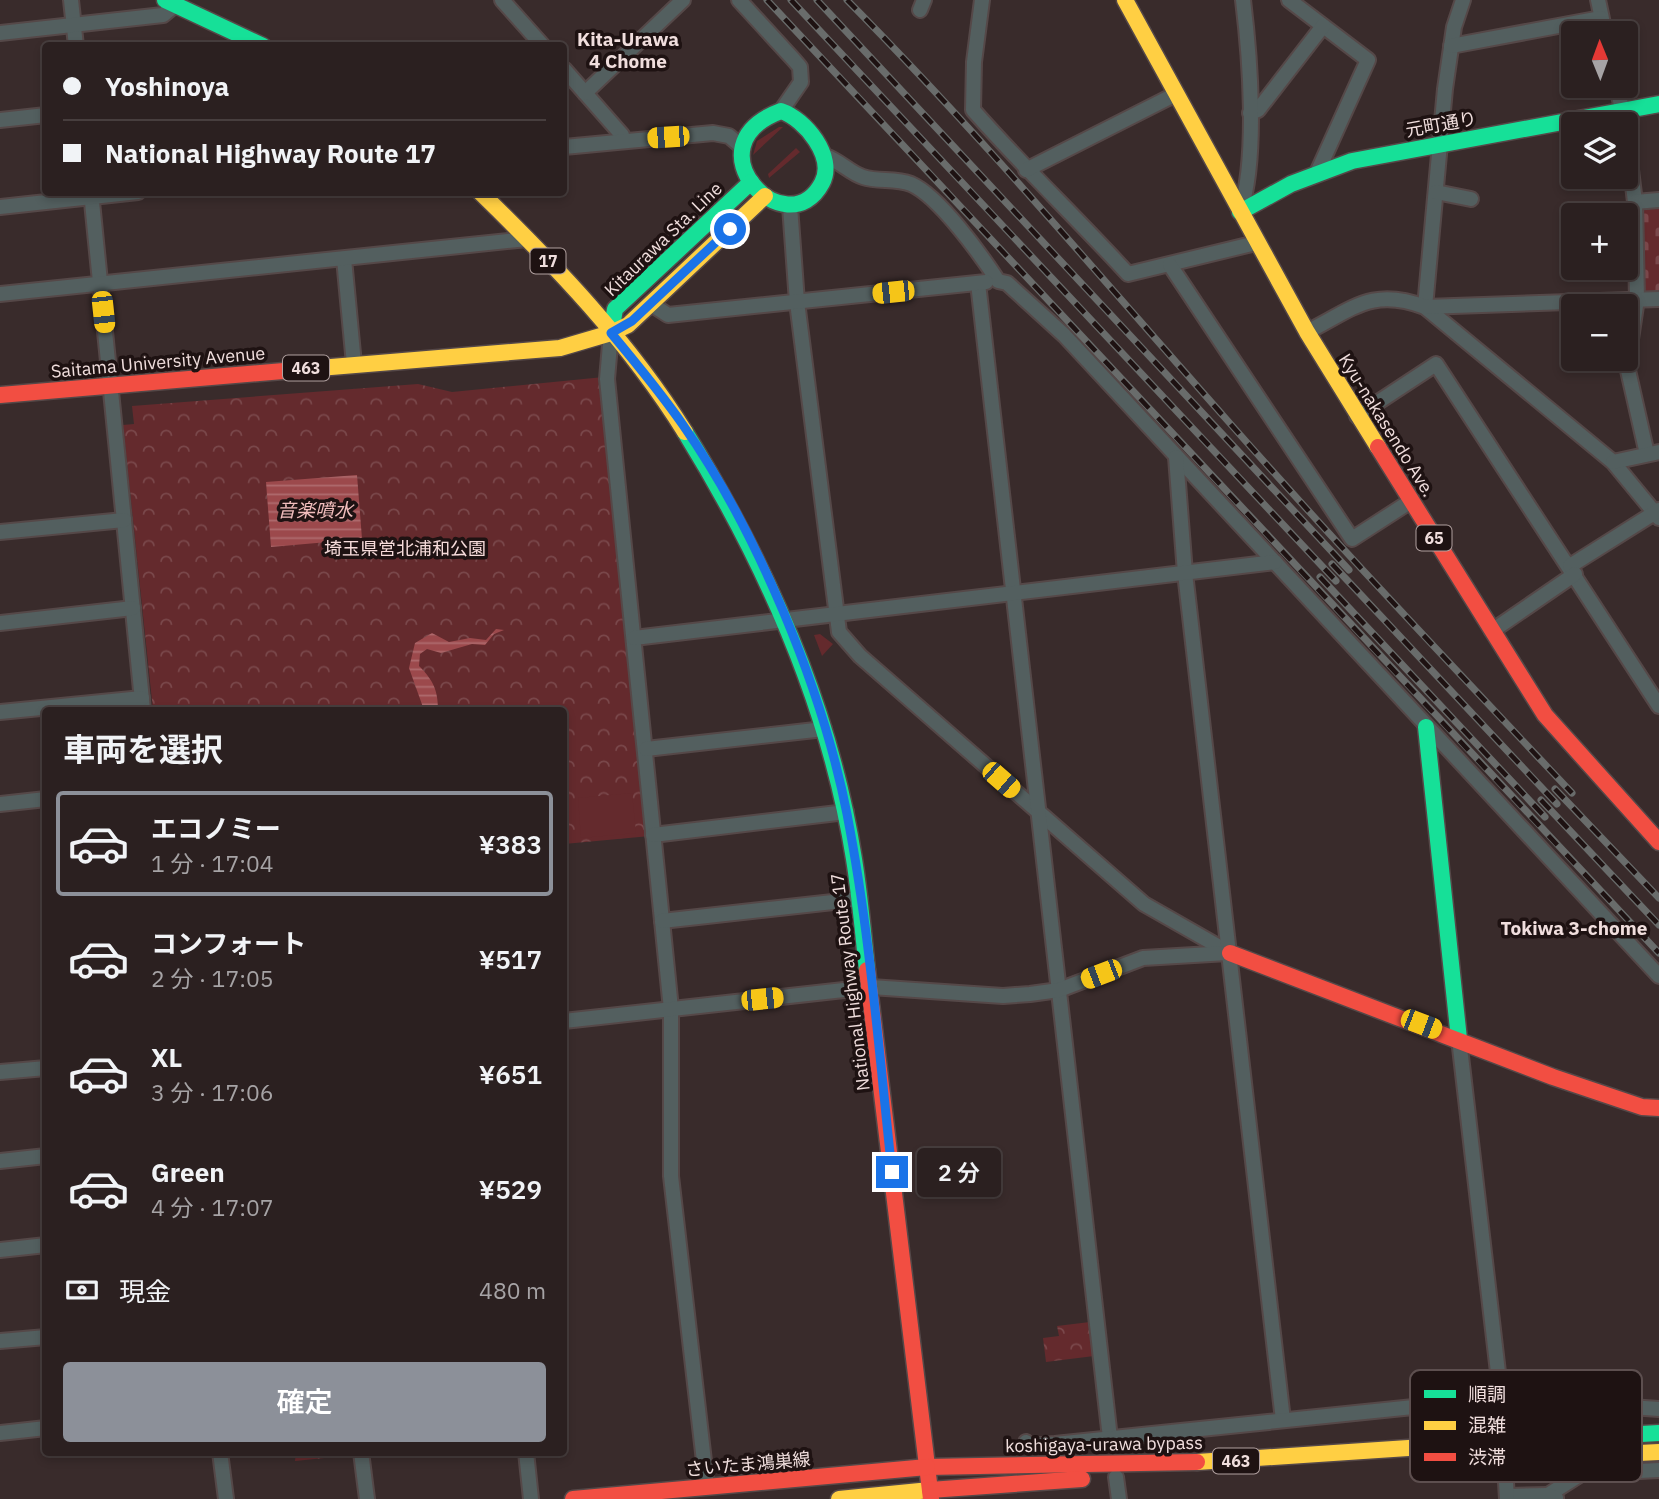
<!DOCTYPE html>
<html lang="ja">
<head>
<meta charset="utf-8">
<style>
  :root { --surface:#2b2020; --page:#372d2d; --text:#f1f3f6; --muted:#a6a3a5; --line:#473e3e; --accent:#8c9099 }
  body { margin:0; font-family:"IBM Plex Sans","Noto Sans JP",sans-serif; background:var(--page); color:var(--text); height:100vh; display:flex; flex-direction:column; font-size:26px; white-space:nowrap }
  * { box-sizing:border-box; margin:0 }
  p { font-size:23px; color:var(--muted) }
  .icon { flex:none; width:38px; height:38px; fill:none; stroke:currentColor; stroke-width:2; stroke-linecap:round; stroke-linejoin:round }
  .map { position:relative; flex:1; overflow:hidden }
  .drawer { position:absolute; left:42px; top:707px; width:525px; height:749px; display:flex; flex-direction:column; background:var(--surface); border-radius:7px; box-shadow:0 4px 10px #0003,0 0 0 2px var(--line) }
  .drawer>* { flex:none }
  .guide { position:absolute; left:42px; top:42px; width:525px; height:154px; border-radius:7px; box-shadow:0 4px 10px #0003,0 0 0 2px var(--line); display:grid; align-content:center; height:154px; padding:0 21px; background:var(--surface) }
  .needle { width:46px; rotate:359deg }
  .fabs { position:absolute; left:1561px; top:21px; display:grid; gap:14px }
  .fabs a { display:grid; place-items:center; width:77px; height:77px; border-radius:7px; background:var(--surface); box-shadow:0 4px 10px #0003,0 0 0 2px var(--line); font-size:35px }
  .end { position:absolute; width:32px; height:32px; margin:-16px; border:9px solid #1a73e8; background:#fff; box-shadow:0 0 0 4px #fff }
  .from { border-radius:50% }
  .bubble { position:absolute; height:49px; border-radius:7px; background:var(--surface); box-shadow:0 4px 10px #0003,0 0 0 2px var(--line); font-size:23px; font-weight:600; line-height:49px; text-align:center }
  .car { position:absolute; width:21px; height:42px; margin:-21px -10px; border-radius:9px; box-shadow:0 0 5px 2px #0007; background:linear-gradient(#f5c518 24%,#345 0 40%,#f5c518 0 76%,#345 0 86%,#f5c518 0) }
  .guide b { display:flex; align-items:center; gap:24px; height:66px; font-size:26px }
  .guide b+b { border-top:2px solid var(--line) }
  .guide i { width:18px; height:18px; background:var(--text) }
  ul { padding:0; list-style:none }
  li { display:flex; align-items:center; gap:21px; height:105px; margin:0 14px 10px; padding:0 7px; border:4px solid transparent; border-radius:7px }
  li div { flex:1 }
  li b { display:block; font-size:26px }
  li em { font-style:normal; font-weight:600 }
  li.active { border-color:var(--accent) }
  li>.icon { width:63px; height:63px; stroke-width:1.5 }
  h2 { padding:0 21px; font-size:32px; line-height:84px }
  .pay { display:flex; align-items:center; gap:18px; height:77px; padding:0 21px; font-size:26px }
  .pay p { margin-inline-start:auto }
  .button { display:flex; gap:14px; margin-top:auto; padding:14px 21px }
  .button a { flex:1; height:80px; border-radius:7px; background:var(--accent); color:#fff; font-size:28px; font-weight:600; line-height:80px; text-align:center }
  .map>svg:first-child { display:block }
  .cemetery { fill:url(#cemetery-stones) }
  .park { fill:url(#park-crowns) }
  .garden { fill:#642a2d }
  .water { fill:url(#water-rules) }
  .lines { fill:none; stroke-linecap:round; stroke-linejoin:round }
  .street-casing { stroke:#554848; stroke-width:18 }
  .fast-casing { stroke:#554848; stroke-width:19 }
  .slow-casing { stroke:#554848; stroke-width:19 }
  .jam-casing { stroke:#554848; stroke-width:19 }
  .street { stroke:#535f5f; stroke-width:14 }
  .fast { stroke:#16e098; stroke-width:16 }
  .slow { stroke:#ffcf43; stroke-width:16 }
  .jam { stroke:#f24e42; stroke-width:16 }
  .rail-casing { stroke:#696c6b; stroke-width:7 }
  .rail { stroke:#1e1212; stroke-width:4.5; stroke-dasharray:13; stroke-linecap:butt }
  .route { stroke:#1a73e8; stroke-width:9 }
  .labels { text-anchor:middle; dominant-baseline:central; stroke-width:7; stroke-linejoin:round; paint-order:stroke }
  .shield { fill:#1e1212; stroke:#b1a1a0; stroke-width:2 }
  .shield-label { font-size:16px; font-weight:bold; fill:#f0dedd }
  .street-label { font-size:18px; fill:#f0dedd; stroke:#1e1212 }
  .park-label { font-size:18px; fill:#f6dbda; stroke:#1e1212 }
  .neighbourhood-label { font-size:19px; font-weight:bold; fill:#f0dedd; stroke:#1e1212 }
  .water-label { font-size:19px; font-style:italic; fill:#f2bebd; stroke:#1e1212 }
  .key { fill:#1e1212; stroke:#5d4f4f; stroke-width:2 }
  .key-label { font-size:19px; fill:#f0dedd }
</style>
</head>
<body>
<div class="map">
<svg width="1659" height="1499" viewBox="0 0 1659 1499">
  <defs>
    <pattern id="cemetery-stones" width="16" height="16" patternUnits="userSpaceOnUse" patternTransform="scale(1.75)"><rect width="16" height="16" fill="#642a2d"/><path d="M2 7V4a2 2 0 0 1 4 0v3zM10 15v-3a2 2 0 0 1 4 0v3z" fill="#7a484b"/></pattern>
    <pattern id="park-crowns" width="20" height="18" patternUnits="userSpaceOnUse" patternTransform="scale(1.75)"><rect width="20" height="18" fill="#642a2d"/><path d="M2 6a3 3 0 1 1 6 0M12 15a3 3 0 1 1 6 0" fill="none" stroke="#7a484b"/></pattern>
    <pattern id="water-rules" width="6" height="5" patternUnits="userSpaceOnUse" patternTransform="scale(1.75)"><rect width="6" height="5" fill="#9c494c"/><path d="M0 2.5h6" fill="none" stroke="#af6b6e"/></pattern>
  </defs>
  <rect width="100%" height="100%" fill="#392b2b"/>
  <path class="cemetery" d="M 1659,204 L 1659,292 L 1645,293 L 1641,206 Z"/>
  <g class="park">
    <path d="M 604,377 L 650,836 L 564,844 L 564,710 L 153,710 L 123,425 L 134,424 L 132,406 L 418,384 L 452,392 Z"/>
    <path d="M 1090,1322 L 1094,1356 L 1046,1362 L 1043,1338 L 1059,1336 L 1057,1326 Z"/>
    <path d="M 296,1453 L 354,1452 L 354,1455 L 295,1461 Z"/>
  </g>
  <g class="garden">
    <path d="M 779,127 L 783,127 L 753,155 L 757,141 Z"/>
    <path d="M 796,148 L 800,152 L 769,178 L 768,174 Z"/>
    <path d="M 820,634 L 833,644 L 822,656 L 814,635 Z"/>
    <path d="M 632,793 L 636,833 L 581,838 L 578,798 Z"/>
  </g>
  <g class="water">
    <path d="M 357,475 L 362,539 L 271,547 L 266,482 Z"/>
    <path d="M 496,629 L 504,630 L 494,634 L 485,645 L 472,644 L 441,653 L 427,649 L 420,654 L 419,666 C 433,680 438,690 438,710 L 424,710 L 409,668 L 415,643 L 432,633 L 449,642 L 470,638 L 486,640 Z"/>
  </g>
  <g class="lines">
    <g class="street-casing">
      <g id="street">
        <path d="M 71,0 L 76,46"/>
        <path d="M 502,0 L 543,46"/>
        <path d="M 739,0 L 794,60 L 800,67 L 801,82 L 781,111"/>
        <path d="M 982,0 L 974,62 L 973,110 C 1023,167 1077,218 1128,274 L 1256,243"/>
        <path d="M 1289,0 L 1368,60 L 1317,173"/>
        <path d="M 1463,0 L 1454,27 L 1445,89 L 1425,307 L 1613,462 L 1659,518"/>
        <path d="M 1598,0 L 1605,33"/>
        <path d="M 920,10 L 924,0"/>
        <path d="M 0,33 L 163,15 L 175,5"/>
        <path d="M 1451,46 L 1601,18"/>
        <path d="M 564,69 L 622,135 L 623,140"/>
        <path d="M 1617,86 L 1624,119"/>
        <path d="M 585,93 L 683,0"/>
        <path d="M 1250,113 L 1258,110 L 1323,26"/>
        <path d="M 0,120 L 46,115"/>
        <path d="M 1626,129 L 1635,202 L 1637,299 L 1627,366 L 1647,454"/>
        <path d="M 564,147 L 713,133 L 729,136 L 742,147"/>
        <path d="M 825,156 C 840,161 850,173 863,177 C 878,182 895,178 911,184 C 939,196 981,255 998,281 L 1007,283 L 1064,335 L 1659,976"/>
        <path d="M 1026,170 L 1176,94"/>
        <path d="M 91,192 L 143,710"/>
        <path d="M 1436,192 L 1471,199"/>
        <path d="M 1635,202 L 1659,200"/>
        <path d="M 790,206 L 797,302 L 839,632 L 860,656 L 1144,904 L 1230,953"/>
        <path d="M 0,207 L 138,192"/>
        <path d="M 1240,212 C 1258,159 1250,57 1243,0"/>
        <path d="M 344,259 L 354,364"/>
        <path d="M 1170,265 L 1352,539 L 1411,501"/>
        <path d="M 978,283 L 1110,1438"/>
        <path d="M 0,294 L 527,239"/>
        <path d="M 651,304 L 668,315 L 986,282"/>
        <path d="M 1307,332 C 1353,309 1372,287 1425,307 L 1659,299"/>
        <path d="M 611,333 L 607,379 L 671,1009 L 671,1176 L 707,1487"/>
        <path d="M 1357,416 L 1436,364 L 1659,706"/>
        <path d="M 1176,457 L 1185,573 L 1283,1420"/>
        <path d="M 1613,462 L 1659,452"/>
        <path d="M 0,532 L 124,520"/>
        <path d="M 1570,566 L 1659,510"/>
        <path d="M 0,623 L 133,608"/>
        <path d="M 1492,631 L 1575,574"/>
        <path d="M 634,638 L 1275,562"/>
        <path d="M 0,712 L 142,698"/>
        <path d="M 646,749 L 824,729"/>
        <path d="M 0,804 L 46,799"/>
        <path d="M 653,835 L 846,812"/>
        <path d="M 662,921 L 860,899"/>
        <path d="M 564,1021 L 871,987 L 1003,996 L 1030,994 L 1059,990 L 1143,958 L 1228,953"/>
        <path d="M 0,1072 L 46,1068"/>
        <path d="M 0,1161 L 46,1156"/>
        <path d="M 0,1250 L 46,1245"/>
        <path d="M 0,1341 L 46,1337"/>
        <path d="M 0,1433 L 46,1428"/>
        <path d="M 1026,1442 L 1029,1446 L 1055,1444 L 1501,1398 L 1459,1039"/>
        <path d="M 220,1452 L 226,1499"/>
        <path d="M 361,1452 L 367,1499"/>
        <path d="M 526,1452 L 531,1499"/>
        <path d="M 1116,1477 L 1119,1499"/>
        <path d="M 1548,1495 L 1581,1474 L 1659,1470"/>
        <path d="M 1507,1496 L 1548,1495 L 1556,1498"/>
        <path d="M 1507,1499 L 1501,1398 L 1659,1409"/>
      </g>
    </g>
    <g class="fast-casing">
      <g id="fast">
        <path d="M 165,0 L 263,46"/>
        <path d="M 781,111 C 805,119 836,157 822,183 C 787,249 687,146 781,111 Z"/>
        <path d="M 1240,212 L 1291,184 L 1352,161 L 1659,104"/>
        <path d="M 611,333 L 615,309 L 751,182"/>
        <path d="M 685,432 C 766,563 830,707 854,859 C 860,896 863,933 867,970"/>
        <path d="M 1426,727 L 1459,1039"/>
        <path d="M 1468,1444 L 1659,1433"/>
      </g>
    </g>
    <g class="slow-casing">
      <g id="slow">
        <path d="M 1125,0 L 1307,332 L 1378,447"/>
        <path d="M 480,192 C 556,266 629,342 685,432"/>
        <path d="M 611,333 L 628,325 L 765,196"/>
        <path d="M 319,368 L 560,348 L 611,333"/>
        <path d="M 1197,1462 L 1468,1444"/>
        <path d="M 1460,1462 L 1659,1452"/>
        <path d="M 839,1499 L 930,1490"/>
      </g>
    </g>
    <g class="jam-casing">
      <g id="jam">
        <path d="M 0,395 L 319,368"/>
        <path d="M 1378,447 L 1545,715 L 1659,842"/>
        <path d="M 1230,953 L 1553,1077 L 1642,1107 L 1659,1108"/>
        <path d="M 867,970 L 931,1499"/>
        <path d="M 927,1467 L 1197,1462"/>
        <path d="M 930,1490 L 1082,1479"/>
        <path d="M 573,1499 L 927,1467"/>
      </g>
    </g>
    <use href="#street" class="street"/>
    <use href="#fast" class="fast"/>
    <use href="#slow" class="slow"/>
    <use href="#jam" class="jam"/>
    <g class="rail-casing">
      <g id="rail">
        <path d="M 767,0 C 1065,317 1360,636 1659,953"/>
        <path d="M 791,0 L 1336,581"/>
        <path d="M 817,0 L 1349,570"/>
        <path d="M 847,0 C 980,134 1102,279 1227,420 C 1339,547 1456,670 1572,793"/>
        <path d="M 1332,564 L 1557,804"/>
        <path d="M 1320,577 L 1545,817"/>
        <path d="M 1555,789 L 1659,898"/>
        <path d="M 1541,800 L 1659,925"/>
      </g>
    </g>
    <use href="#rail" class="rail"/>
  </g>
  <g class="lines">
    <path class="route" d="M 730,229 L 632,321 L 611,333 C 636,363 661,393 683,425 C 757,531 822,687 847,814 C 870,932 879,1053 892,1172"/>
  </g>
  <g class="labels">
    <g class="shield">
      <rect x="530.5" y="248.5" width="35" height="25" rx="5"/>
      <rect x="283" y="355.5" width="46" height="25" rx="5"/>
      <rect x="1416.5" y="525.5" width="35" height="25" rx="5"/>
      <rect x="1213" y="1448.5" width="46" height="25" rx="5"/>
    </g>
    <g class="shield-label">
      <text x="548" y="261">17</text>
      <text x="306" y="368">463</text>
      <text x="1434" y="538">65</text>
      <text x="1236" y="1461">463</text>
    </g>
    <g class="street-label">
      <text transform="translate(1441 124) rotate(-10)">元町通り</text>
      <text transform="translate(663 239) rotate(-44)">Kitaurawa Sta. Line</text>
      <text transform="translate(158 362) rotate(-5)">Saitama University Avenue</text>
      <text transform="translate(1387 425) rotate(58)">Kyu-nakasendo Ave.</text>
      <text transform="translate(850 982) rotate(-97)">National Highway Route 17</text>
      <text transform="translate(1104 1444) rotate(-1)">koshigaya-urawa bypass</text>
      <text transform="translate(748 1464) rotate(-5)">さいたま鴻巣線</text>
    </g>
    <g class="park-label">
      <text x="405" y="548">埼玉県営北浦和公園</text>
    </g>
    <g class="neighbourhood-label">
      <text x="628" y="39">Kita-Urawa<tspan x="628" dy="22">4 Chome</tspan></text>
      <text x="1574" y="928">Tokiwa 3-chome</text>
    </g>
    <g class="water-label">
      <text x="315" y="510">音楽噴水</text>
    </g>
  </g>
  <rect x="1410" y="1370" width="232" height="112" rx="10" class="key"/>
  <rect x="1424" y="1390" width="32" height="8" fill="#16e098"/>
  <rect x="1424" y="1421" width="32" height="9" fill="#ffcf43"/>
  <rect x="1424" y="1453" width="32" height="8" fill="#f24e42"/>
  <g class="key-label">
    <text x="1468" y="1401">順調</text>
    <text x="1468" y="1432">混雑</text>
    <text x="1468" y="1464">渋滞</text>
  </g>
</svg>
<div class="fabs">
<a><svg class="needle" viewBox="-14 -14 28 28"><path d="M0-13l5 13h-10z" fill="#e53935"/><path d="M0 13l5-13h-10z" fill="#a6a3a5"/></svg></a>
<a><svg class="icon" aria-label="layers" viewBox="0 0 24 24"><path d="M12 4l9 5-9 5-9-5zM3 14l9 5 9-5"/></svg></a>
<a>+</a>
<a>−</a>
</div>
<i class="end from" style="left:730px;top:229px"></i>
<i class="end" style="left:892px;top:1172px"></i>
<div class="bubble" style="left:917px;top:1148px;width:84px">2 分</div>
<i class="car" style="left:668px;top:137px;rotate:266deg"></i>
<i class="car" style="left:893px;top:292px;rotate:264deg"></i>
<i class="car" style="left:103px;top:312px;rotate:174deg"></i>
<i class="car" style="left:1001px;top:780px;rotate:131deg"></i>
<i class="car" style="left:1101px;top:974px;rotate:249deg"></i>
<i class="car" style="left:762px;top:999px;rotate:84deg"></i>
<i class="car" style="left:1421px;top:1024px;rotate:111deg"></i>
<div class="guide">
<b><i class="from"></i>Yoshinoya</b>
<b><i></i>National Highway Route 17</b>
</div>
<section class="drawer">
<h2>車両を選択</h2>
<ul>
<li class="active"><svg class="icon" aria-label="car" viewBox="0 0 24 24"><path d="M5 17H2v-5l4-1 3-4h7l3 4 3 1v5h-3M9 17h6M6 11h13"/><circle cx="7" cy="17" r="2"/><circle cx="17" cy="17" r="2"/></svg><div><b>エコノミー</b><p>1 分 · 17:04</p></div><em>¥383</em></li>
<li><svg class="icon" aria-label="car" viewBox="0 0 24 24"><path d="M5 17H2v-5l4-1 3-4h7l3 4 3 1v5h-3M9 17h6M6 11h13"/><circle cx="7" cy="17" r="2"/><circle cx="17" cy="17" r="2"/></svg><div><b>コンフォート</b><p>2 分 · 17:05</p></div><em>¥517</em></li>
<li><svg class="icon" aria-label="car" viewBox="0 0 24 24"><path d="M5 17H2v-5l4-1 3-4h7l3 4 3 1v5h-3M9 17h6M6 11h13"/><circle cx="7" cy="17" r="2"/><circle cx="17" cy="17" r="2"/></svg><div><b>XL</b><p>3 分 · 17:06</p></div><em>¥651</em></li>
<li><svg class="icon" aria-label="car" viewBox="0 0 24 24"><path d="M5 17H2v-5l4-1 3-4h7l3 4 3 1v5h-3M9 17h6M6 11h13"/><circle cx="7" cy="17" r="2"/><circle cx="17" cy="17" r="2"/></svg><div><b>Green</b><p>4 分 · 17:07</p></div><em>¥529</em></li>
</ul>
<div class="pay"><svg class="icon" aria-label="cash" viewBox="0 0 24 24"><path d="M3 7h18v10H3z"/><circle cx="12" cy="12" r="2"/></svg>現金<p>480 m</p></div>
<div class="button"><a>確定</a></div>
</section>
</div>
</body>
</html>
